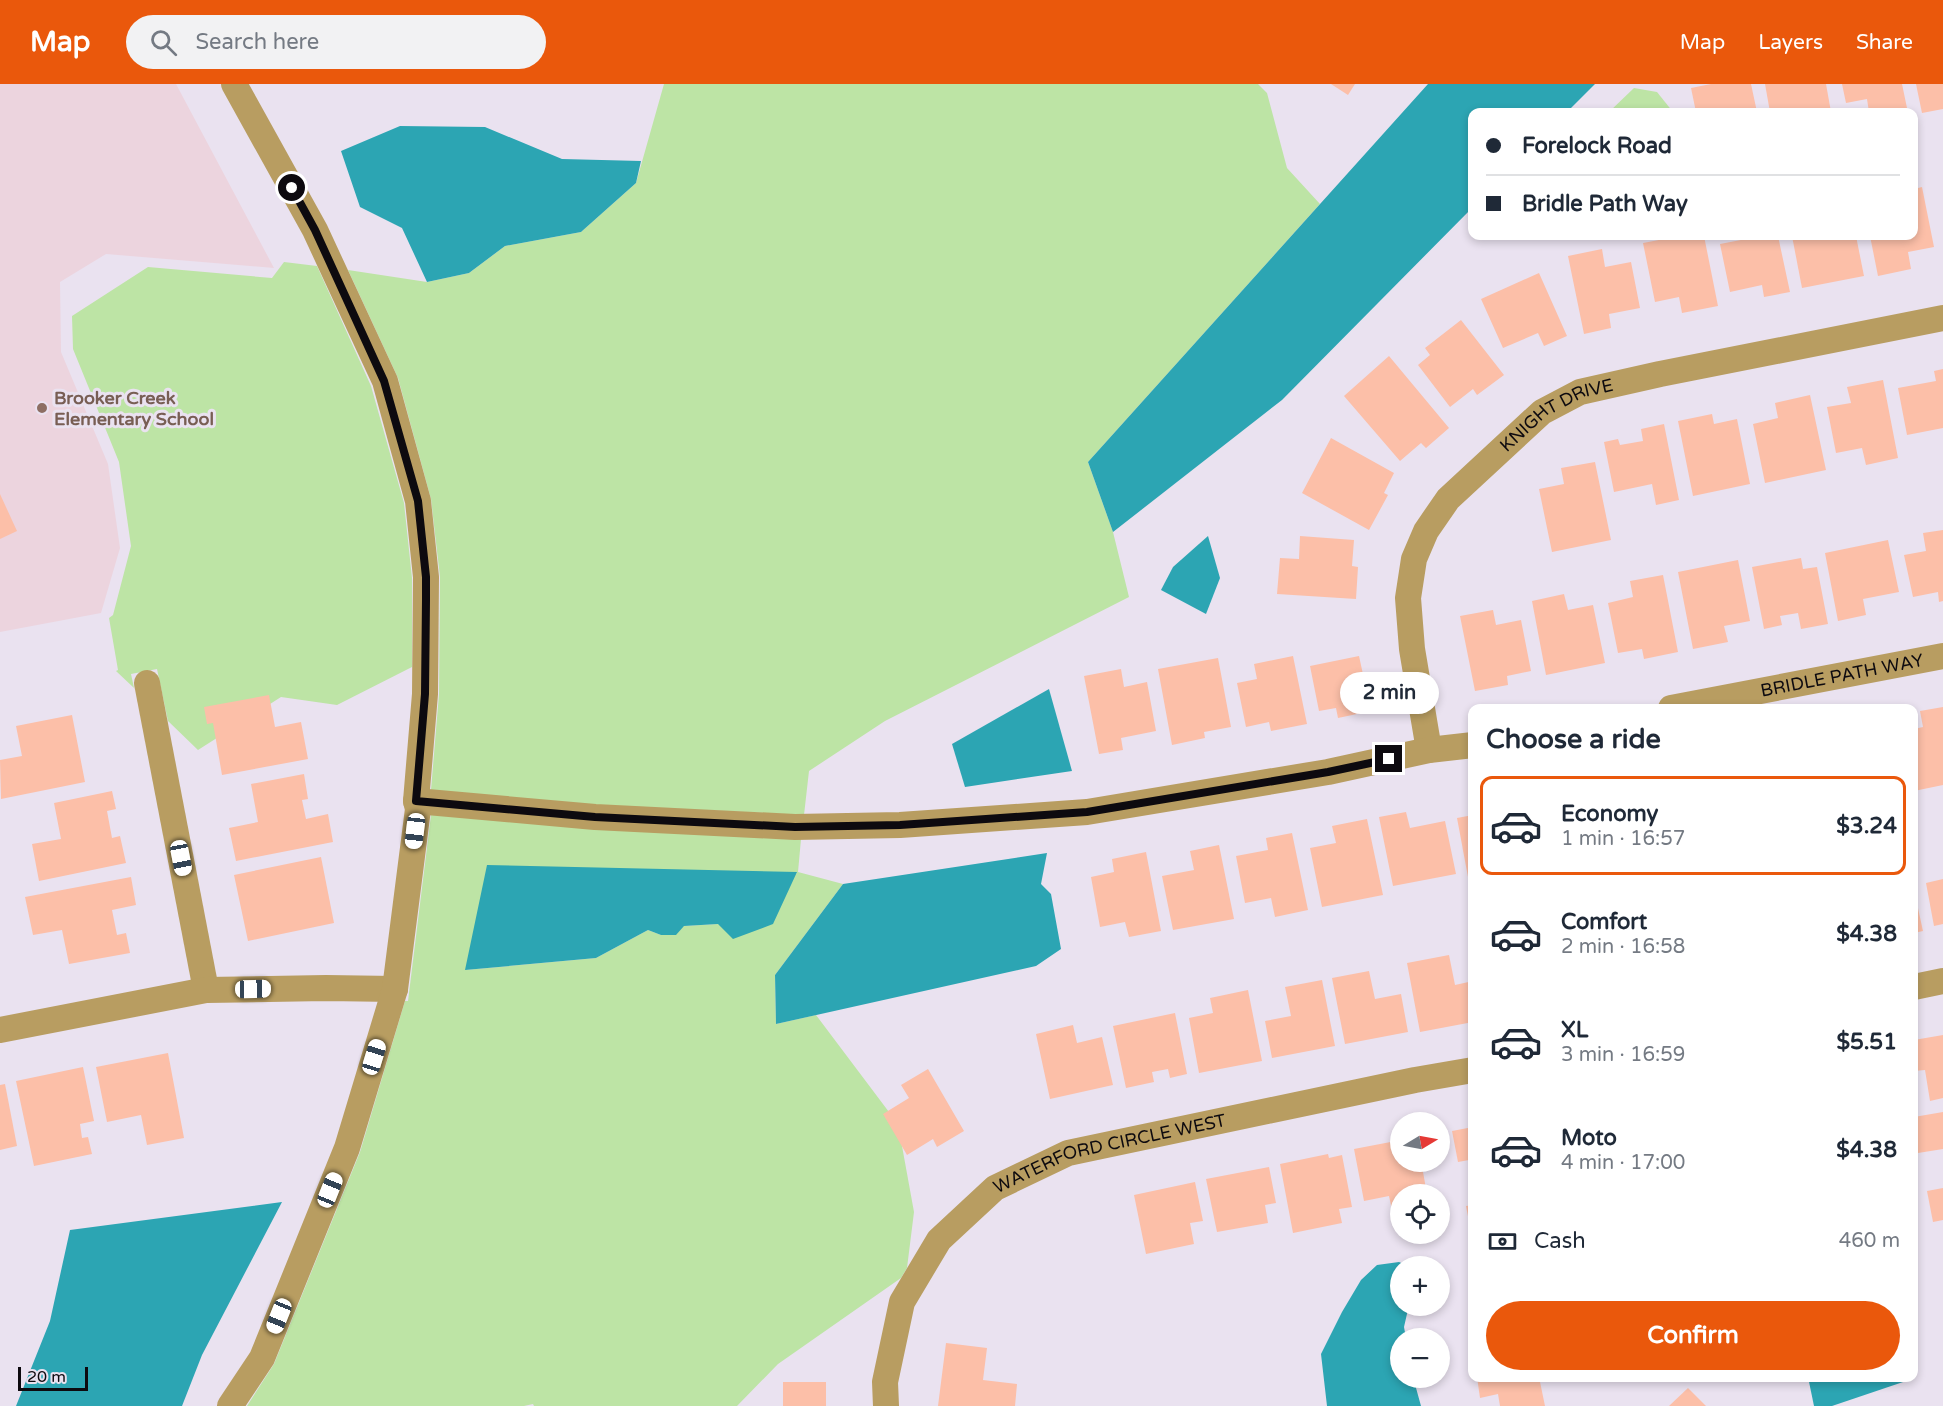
<!DOCTYPE html>
<html lang="en">
<head>
<meta charset="utf-8">
<style>
  :root { --surface:#fff; --page:#f2f2f3; --text:#1f2937; --muted:#747a83; --line:#e0e1e3; --accent:#ea580c }
  body { margin:0; font-family:"Varela Round",sans-serif; background:var(--page); color:var(--text); height:100vh; display:flex; flex-direction:column; font-size:22px; white-space:nowrap }
  * { box-sizing:border-box; margin:0 }
  p { font-size:20px; color:var(--muted) }
  .icon { flex:none; width:33px; height:33px; fill:none; stroke:currentColor; stroke-width:2; stroke-linecap:round; stroke-linejoin:round }
  .map { position:relative; flex:1; overflow:hidden }
  .panel { position:absolute; left:1468px; top:620px; width:450px; height:678px; display:flex; flex-direction:column; background:var(--surface); border-radius:12px; box-shadow:0 3px 9px #0003 }
  .panel>* { flex:none }
  .guide { position:absolute; left:1468px; top:24px; width:450px; height:132px; border-radius:12px; box-shadow:0 3px 9px #0003; display:grid; align-content:center; height:132px; padding:0 18px; background:var(--surface) }
  .needle { width:39px; rotate:80deg }
  .controls { position:absolute; left:1390px; top:1028px; display:grid; gap:12px }
  .controls a { display:grid; place-items:center; width:60px; height:60px; border-radius:50%; background:var(--surface); box-shadow:0 3px 9px #0003; font-size:30px }
  .scale { position:absolute; left:18px; bottom:15px; width:70px; box-sizing:border-box; padding-left:6px; border:3px solid #0d0a0f; border-top:0; font-size:16px; line-height:21px; white-space:nowrap; color:#0d0a0f; -webkit-text-stroke:4px #eae2f0; paint-order:stroke }
  .end { position:absolute; width:27px; height:27px; margin:-14px; border:8px solid #0d0a0f; background:#fff; box-shadow:0 0 0 3px #fff }
  .from { border-radius:50% }
  .bubble { position:absolute; height:42px; border-radius:21px; background:var(--surface); box-shadow:0 3px 9px #0003; font-size:20px; font-weight:700; line-height:42px; text-align:center }
  .car { position:absolute; width:18px; height:36px; margin:-18px -9px; border-radius:8px; box-shadow:0 0 4px 2px #0007; background:linear-gradient(#fff 24%,#345 0 40%,#fff 0 76%,#345 0 86%,#fff 0) }
  .guide b { display:flex; align-items:center; gap:21px; height:57px; font-size:22px }
  .guide b+b { border-top:2px solid var(--line) }
  .guide i { width:15px; height:15px; background:var(--text) }
  ul { padding:0; list-style:none }
  li { display:flex; align-items:center; gap:18px; height:99px; margin:0 12px 9px; padding:0 6px; border:3px solid transparent; border-radius:12px }
  li div { flex:1 }
  li b { display:block; font-size:22px }
  li em { font-style:normal; font-weight:700 }
  li.active { border-color:var(--accent) }
  li>.icon { width:54px; height:54px; stroke-width:1.5 }
  h2 { padding:0 18px; font-size:27px; line-height:72px }
  .pay { display:flex; align-items:center; gap:15px; height:66px; padding:0 18px; font-size:22px }
  .pay p { margin-inline-start:auto }
  .cta { display:flex; gap:12px; margin-top:auto; padding:12px 18px }
  .cta a { flex:1; height:69px; border-radius:36px; background:var(--accent); color:#fff; font-size:24px; font-weight:700; line-height:69px; text-align:center }
  header { display:flex; align-items:center; gap:36px; box-sizing:border-box; height:84px; padding:0 30px; background:var(--accent); color:#fff }
  header strong { font-size:28px }
  nav { display:flex; gap:33px; margin-inline-start:auto; font-size:21px }
  .search { width:420px; height:54px; background:var(--page); display:flex; align-items:center; gap:15px; box-sizing:border-box; padding:0 21px; border-radius:33px; color:var(--muted); font-size:22px }
  .map>svg:first-child { display:block }
  .education { fill:#ecd4de }
  .green { fill:#bde4a5; fill-rule:evenodd }
  .water { fill:#2ca5b3 }
  .building { fill:#fcbfa8 }
  .lines { fill:none; stroke-linecap:round; stroke-linejoin:round }
  .minor { stroke:#b89d61; stroke-width:26 }
  .route { stroke:#0d0a0f; stroke-width:8 }
  .education-dot { fill:#8d6e63; stroke:#eae2f0; stroke-width:2 }
  .labels { text-anchor:middle; dominant-baseline:central; stroke-width:6; stroke-linejoin:round; paint-order:stroke }
  .education-label { font-size:18px; font-weight:bold; fill:#785e54; stroke:#eae2f0; text-anchor:start }
  .street-label { font-size:18px; fill:#0d0a0f; stroke:#eae2f0 }
</style>
</head>
<body>
<header>
<strong>Map</strong>
<div class="search"><svg class="icon" aria-label="search" viewBox="0 0 24 24"><circle cx="10" cy="10" r="6"/><path d="M15 15l6 6"/></svg>Search here</div>
<nav><a>Map</a><a>Layers</a><a>Share</a></nav>
</header>
<div class="map">
<svg width="1943" height="1322" viewBox="0 0 1943 1322">
  <rect width="100%" height="100%" fill="#eae2f0"/>
  <path class="education" d="M 0,0 L 176,0 L 274,184 L 106,170 L 60,198 L 61,268 L 108,380 L 120,464 L 101,529 L 0,548 Z"/>
  <g class="green">
    <path d="M 664,0 L 1258,0 L 1267,9 L 1287,84 L 1320,120 L 1088,378 L 1113,448 L 1129,513 L 885,637 L 809,687 L 804,731 L 597,721 L 431,706 L 439,610 L 440,493 L 431,415 L 398,294 L 348,186 L 427,198 L 469,189 L 505,162 L 581,148 L 636,99 Z"/>
    <path d="M 1634,4 L 1657,8 L 1673,28 L 1609,28 Z"/>
    <path d="M 284,178 L 317,182 L 371,302 L 404,419 L 412,494 L 412,583 L 337,621 L 281,613 L 198,666 L 168,637 L 157,585 L 131,590 L 134,604 L 116,587 L 118,586 L 109,534 L 113,531 L 131,462 L 119,378 L 73,265 L 72,232 L 148,183 L 272,194 Z"/>
    <path d="M 431,731 L 801,755 L 798,788 L 843,800 L 775,891 L 776,940 L 816,931 L 898,1040 L 914,1128 L 907,1184 L 901,1194 L 778,1280 L 737,1322 L 534,1322 L 533,1320 L 524,1322 L 247,1322 L 274,1280 L 360,1068 L 405,917 L 408,917 ZM 797,789 L 718,840 L 684,842 L 661,851 L 648,846 L 596,874 L 465,886 Z"/>
  </g>
  <g class="water">
    <path d="M 1428,0 L 1595,0 L 1567,28 L 1473,28 L 1473,123 L 1282,316 L 1113,448 L 1088,378 Z"/>
    <path d="M 400,42 L 485,43 L 562,75 L 641,77 L 636,99 L 581,148 L 505,162 L 469,189 L 427,198 L 402,144 L 360,123 L 341,67 Z"/>
    <path d="M 1208,452 L 1220,494 L 1206,530 L 1161,506 L 1173,483 Z"/>
    <path d="M 1049,605 L 1072,687 L 965,703 L 952,660 Z"/>
    <path d="M 1047,769 L 1041,800 L 1051,810 L 1061,865 L 1036,882 L 776,940 L 775,891 L 843,800 Z"/>
    <path d="M 487,781 L 797,788 L 773,840 L 733,855 L 718,840 L 684,842 L 676,851 L 661,851 L 648,846 L 596,874 L 465,886 Z"/>
    <path d="M 282,1118 L 202,1271 L 182,1322 L 16,1322 L 50,1237 L 70,1146 Z"/>
    <path d="M 1399,1178 L 1408,1182 L 1401,1182 L 1401,1221 L 1409,1221 L 1404,1243 L 1406,1254 L 1401,1254 L 1401,1293 L 1413,1293 L 1421,1322 L 1327,1322 L 1321,1270 L 1342,1228 L 1361,1196 L 1377,1181 Z"/>
    <path d="M 1808,1293 L 1906,1293 L 1906,1297 L 1832,1322 L 1814,1322 Z"/>
  </g>
  <g class="building">
    <path d="M 1331,0 L 1355,0 L 1348,11 Z"/>
    <path d="M 1711,0 L 1751,0 L 1757,28 L 1696,28 L 1691,4 Z"/>
    <path d="M 1765,0 L 1826,0 L 1831,28 L 1770,28 Z"/>
    <path d="M 1842,0 L 1902,0 L 1907,24 L 1882,28 L 1869,28 L 1867,15 L 1846,19 Z"/>
    <path d="M 1916,0 L 1943,0 L 1943,25 L 1922,29 Z"/>
    <path d="M 1922,103 L 1934,163 L 1908,168 L 1911,185 L 1878,192 L 1870,152 L 1914,152 L 1914,105 Z"/>
    <path d="M 1680,152 L 1704,152 L 1718,222 L 1682,229 L 1679,213 L 1655,218 L 1643,159 Z"/>
    <path d="M 1745,152 L 1778,152 L 1790,208 L 1764,213 L 1762,201 L 1730,208 L 1720,160 L 1746,155 Z"/>
    <path d="M 1792,152 L 1856,152 L 1864,192 L 1802,204 Z"/>
    <path d="M 1602,165 L 1605,183 L 1631,178 L 1640,224 L 1609,230 L 1611,244 L 1584,250 L 1568,172 Z"/>
    <path d="M 1539,189 L 1567,252 L 1544,262 L 1538,249 L 1503,264 L 1481,215 Z"/>
    <path d="M 1461,236 L 1504,291 L 1477,311 L 1473,305 L 1450,323 L 1418,281 L 1430,271 L 1425,264 Z"/>
    <path d="M 1389,272 L 1449,344 L 1426,364 L 1421,359 L 1400,377 L 1344,312 Z"/>
    <path d="M 1943,285 L 1943,344 L 1907,351 L 1898,304 L 1936,297 L 1934,287 Z"/>
    <path d="M 1883,296 L 1898,374 L 1866,381 L 1862,364 L 1836,369 L 1827,323 L 1851,319 L 1847,303 Z"/>
    <path d="M 1810,311 L 1826,386 L 1765,399 L 1753,340 L 1778,334 L 1775,319 Z"/>
    <path d="M 1712,330 L 1714,340 L 1737,335 L 1750,400 L 1693,412 L 1678,337 Z"/>
    <path d="M 1664,340 L 1679,416 L 1656,421 L 1652,400 L 1614,408 L 1604,358 L 1618,355 L 1620,361 L 1643,357 L 1641,345 Z"/>
    <path d="M 1331,354 L 1394,389 L 1384,409 L 1388,411 L 1369,446 L 1302,409 Z"/>
    <path d="M 1595,378 L 1611,456 L 1552,468 L 1539,405 L 1564,400 L 1561,384 Z"/>
    <path d="M 0,410 L 17,447 L 0,455 Z"/>
    <path d="M 1943,446 L 1943,517 L 1939,518 L 1938,508 L 1913,513 L 1904,471 L 1926,467 L 1923,449 Z"/>
    <path d="M 1300,452 L 1354,456 L 1352,482 L 1358,483 L 1356,515 L 1277,510 L 1280,474 L 1299,475 Z"/>
    <path d="M 1888,456 L 1899,508 L 1863,515 L 1866,531 L 1838,537 L 1825,469 Z"/>
    <path d="M 1801,474 L 1803,485 L 1817,483 L 1828,540 L 1801,545 L 1798,529 L 1780,532 L 1782,541 L 1764,545 L 1752,483 Z"/>
    <path d="M 1738,476 L 1750,537 L 1724,542 L 1728,558 L 1693,565 L 1678,488 Z"/>
    <path d="M 1663,491 L 1678,568 L 1644,575 L 1642,565 L 1618,569 L 1608,519 L 1633,513 L 1630,497 Z"/>
    <path d="M 1564,510 L 1568,526 L 1593,521 L 1605,579 L 1546,591 L 1532,517 Z"/>
    <path d="M 1493,526 L 1496,541 L 1521,536 L 1531,587 L 1507,592 L 1508,601 L 1475,607 L 1460,532 Z"/>
    <path d="M 1293,572 L 1307,640 L 1271,647 L 1269,638 L 1246,643 L 1237,599 L 1257,595 L 1254,580 Z"/>
    <path d="M 1359,572 L 1371,627 L 1338,634 L 1336,624 L 1319,627 L 1310,582 Z"/>
    <path d="M 1218,574 L 1231,643 L 1204,648 L 1205,654 L 1172,661 L 1158,585 Z"/>
    <path d="M 1121,585 L 1124,603 L 1147,598 L 1156,647 L 1121,654 L 1123,666 L 1099,670 L 1084,592 Z"/>
    <path d="M 269,611 L 275,643 L 301,638 L 308,675 L 222,691 L 213,639 L 207,640 L 204,623 Z"/>
    <path d="M 1943,623 L 1943,701 L 1914,707 L 1914,645 L 1923,643 L 1920,627 Z"/>
    <path d="M 72,631 L 85,698 L 1,715 L 0,676 L 22,672 L 16,642 Z"/>
    <path d="M 304,690 L 308,715 L 302,716 L 306,735 L 328,730 L 333,758 L 236,777 L 229,744 L 258,738 L 251,700 Z"/>
    <path d="M 112,707 L 116,725 L 107,727 L 112,754 L 120,752 L 126,779 L 39,797 L 32,760 L 61,755 L 54,719 Z"/>
    <path d="M 1406,728 L 1410,744 L 1445,737 L 1456,790 L 1393,802 L 1379,733 Z"/>
    <path d="M 1473,731 L 1473,792 L 1468,793 L 1457,734 Z"/>
    <path d="M 1367,735 L 1383,811 L 1322,823 L 1310,764 L 1336,759 L 1332,742 Z"/>
    <path d="M 1292,749 L 1308,826 L 1275,833 L 1271,814 L 1245,819 L 1236,772 L 1268,766 L 1266,754 Z"/>
    <path d="M 1219,761 L 1234,835 L 1173,846 L 1162,792 L 1194,786 L 1190,767 Z"/>
    <path d="M 1146,768 L 1161,847 L 1129,853 L 1125,838 L 1100,843 L 1091,793 L 1114,788 L 1112,775 Z"/>
    <path d="M 321,773 L 334,839 L 248,857 L 234,791 Z"/>
    <path d="M 131,793 L 136,821 L 112,826 L 117,851 L 126,849 L 130,869 L 69,880 L 62,846 L 33,851 L 25,813 Z"/>
    <path d="M 1943,795 L 1943,840 L 1934,842 L 1926,799 Z"/>
    <path d="M 1914,806 L 1923,847 L 1914,849 Z"/>
    <path d="M 1449,871 L 1455,901 L 1473,897 L 1473,938 L 1420,948 L 1407,879 Z"/>
    <path d="M 1369,887 L 1375,915 L 1401,910 L 1408,948 L 1345,960 L 1332,894 Z"/>
    <path d="M 1322,896 L 1335,962 L 1272,974 L 1265,937 L 1291,932 L 1285,903 Z"/>
    <path d="M 1248,906 L 1262,977 L 1199,989 L 1189,934 L 1213,929 L 1210,914 Z"/>
    <path d="M 1175,929 L 1187,990 L 1170,994 L 1168,985 L 1152,988 L 1154,998 L 1126,1004 L 1113,942 Z"/>
    <path d="M 1073,941 L 1077,959 L 1102,953 L 1113,1001 L 1050,1015 L 1036,950 Z"/>
    <path d="M 1943,951 L 1943,1014 L 1930,1017 L 1925,986 L 1914,987 L 1914,956 Z"/>
    <path d="M 168,969 L 184,1054 L 147,1061 L 141,1031 L 107,1038 L 96,983 Z"/>
    <path d="M 83,983 L 94,1037 L 80,1040 L 82,1054 L 88,1053 L 92,1070 L 34,1082 L 16,997 Z"/>
    <path d="M 928,985 L 964,1047 L 937,1063 L 933,1055 L 907,1071 L 883,1030 L 909,1014 L 901,1001 Z"/>
    <path d="M 5,1000 L 17,1062 L 0,1066 L 0,1001 Z"/>
    <path d="M 1943,1028 L 1943,1065 L 1918,1069 L 1914,1033 Z"/>
    <path d="M 1473,1043 L 1473,1093 L 1472,1093 L 1469,1076 L 1458,1078 L 1452,1047 Z"/>
    <path d="M 1401,1056 L 1401,1077 L 1421,1077 L 1427,1110 L 1401,1110 L 1401,1125 L 1392,1126 L 1389,1112 L 1364,1117 L 1354,1065 Z"/>
    <path d="M 1328,1070 L 1329,1074 L 1342,1071 L 1352,1123 L 1339,1125 L 1342,1139 L 1293,1149 L 1280,1080 Z"/>
    <path d="M 1269,1083 L 1276,1119 L 1265,1121 L 1268,1139 L 1217,1148 L 1206,1095 Z"/>
    <path d="M 1195,1098 L 1203,1137 L 1190,1139 L 1194,1160 L 1146,1170 L 1134,1111 Z"/>
    <path d="M 1943,1104 L 1943,1136 L 1933,1138 L 1927,1107 Z"/>
    <path d="M 1473,1121 L 1473,1148 L 1471,1148 L 1466,1122 Z"/>
    <path d="M 946,1259 L 987,1264 L 983,1296 L 1017,1300 L 1015,1322 L 938,1322 Z"/>
    <path d="M 1477,1293 L 1539,1293 L 1545,1322 L 1500,1322 L 1498,1310 L 1480,1314 Z"/>
    <rect x="783" y="1298" width="43" height="24"/>
    <path d="M 1688,1304 L 1706,1322 L 1669,1322 Z"/>
  </g>
  <g class="lines">
    <g class="minor">
      <path d="M 147,599 L 206,906"/>
      <path id="s1" d="M 1671,624 L 1943,572"/>
      <path id="s2" d="M 1429,666 L 1412,565 L 1408,514 L 1414,475 L 1426,447 L 1448,415 L 1542,328 L 1580,308 L 1660,290 L 1943,234"/>
      <path d="M 416,717 L 595,733 L 795,743 L 900,741 L 1087,728 L 1328,688 L 1429,666 L 1473,661"/>
      <path d="M 1914,903 L 1943,897"/>
      <path d="M 0,946 L 206,906 L 326,904 L 395,905"/>
      <path d="M 230,1322 L 262,1274 L 347,1064 L 395,905 L 418,725 L 416,717 L 425,610 L 426,493 L 418,417 L 385,297 L 315,146 L 234,0"/>
      <path id="s3" d="M 886,1322 L 885,1298 L 902,1218 L 939,1156 L 995,1104 L 1068,1069 L 1415,996 L 1473,986"/>
    </g>
  </g>
  <g class="lines">
    <path class="route" d="M 292,104 L 315,146 L 384,297 L 418,417 L 426,493 L 426,516 L 425,610 L 416,717 L 595,733 L 795,743 L 900,741 L 1087,728 L 1328,688 L 1389,675"/>
  </g>
  <circle class="education-dot" cx="42" cy="324" r="6"/>
  <g class="labels">
    <g class="education-label">
      <text x="54" y="314">Brooker Creek<tspan x="54" dy="21">Elementary School</tspan></text>
    </g>
    <g class="street-label">
      <text stroke="none"><textPath href="#s2" startOffset="402">KNIGHT DRIVE</textPath></text>
      <text stroke="none"><textPath href="#s1" startOffset="174">BRIDLE PATH WAY</textPath></text>
      <text stroke="none"><textPath href="#s3" startOffset="375">WATERFORD CIRCLE WEST</textPath></text>
    </g>
  </g>
</svg>
<div class="controls">
<a><svg class="needle" viewBox="-14 -14 28 28"><path d="M0-13l5 13h-10z" fill="#e53935"/><path d="M0 13l5-13h-10z" fill="#747a83"/></svg></a>
<a><svg class="icon" aria-label="locate" viewBox="0 0 24 24"><circle cx="12" cy="12" r="6"/><path d="M12 2v4M12 18v4M2 12h4M18 12h4"/></svg></a>
<a>+</a>
<a>−</a>
</div>
<div class="scale">20 m</div>
<i class="end from" style="left:292px;top:104px"></i>
<i class="end" style="left:1389px;top:675px"></i>
<div class="bubble" style="left:1340px;top:588px;width:99px">2 min</div>
<i class="car" style="left:415px;top:747px;rotate:187deg"></i>
<i class="car" style="left:181px;top:774px;rotate:169deg"></i>
<i class="car" style="left:253px;top:905px;rotate:89deg"></i>
<i class="car" style="left:374px;top:973px;rotate:17deg"></i>
<i class="car" style="left:330px;top:1106px;rotate:22deg"></i>
<i class="car" style="left:279px;top:1232px;rotate:202deg"></i>
<div class="guide">
<b><i class="from"></i>Forelock Road</b>
<b><i></i>Bridle Path Way</b>
</div>
<section class="panel">
<h2>Choose a ride</h2>
<ul>
<li class="active"><svg class="icon" aria-label="car" viewBox="0 0 24 24"><path d="M5 17H2v-5l4-1 3-4h7l3 4 3 1v5h-3M9 17h6M6 11h13"/><circle cx="7" cy="17" r="2"/><circle cx="17" cy="17" r="2"/></svg><div><b>Economy</b><p>1 min · 16:57</p></div><em>$3.24</em></li>
<li><svg class="icon" aria-label="car" viewBox="0 0 24 24"><path d="M5 17H2v-5l4-1 3-4h7l3 4 3 1v5h-3M9 17h6M6 11h13"/><circle cx="7" cy="17" r="2"/><circle cx="17" cy="17" r="2"/></svg><div><b>Comfort</b><p>2 min · 16:58</p></div><em>$4.38</em></li>
<li><svg class="icon" aria-label="car" viewBox="0 0 24 24"><path d="M5 17H2v-5l4-1 3-4h7l3 4 3 1v5h-3M9 17h6M6 11h13"/><circle cx="7" cy="17" r="2"/><circle cx="17" cy="17" r="2"/></svg><div><b>XL</b><p>3 min · 16:59</p></div><em>$5.51</em></li>
<li><svg class="icon" aria-label="car" viewBox="0 0 24 24"><path d="M5 17H2v-5l4-1 3-4h7l3 4 3 1v5h-3M9 17h6M6 11h13"/><circle cx="7" cy="17" r="2"/><circle cx="17" cy="17" r="2"/></svg><div><b>Moto</b><p>4 min · 17:00</p></div><em>$4.38</em></li>
</ul>
<div class="pay"><svg class="icon" aria-label="cash" viewBox="0 0 24 24"><path d="M3 7h18v10H3z"/><circle cx="12" cy="12" r="2"/></svg>Cash<p>460 m</p></div>
<div class="cta"><a>Confirm</a></div>
</section>
</div>
</body>
</html>
